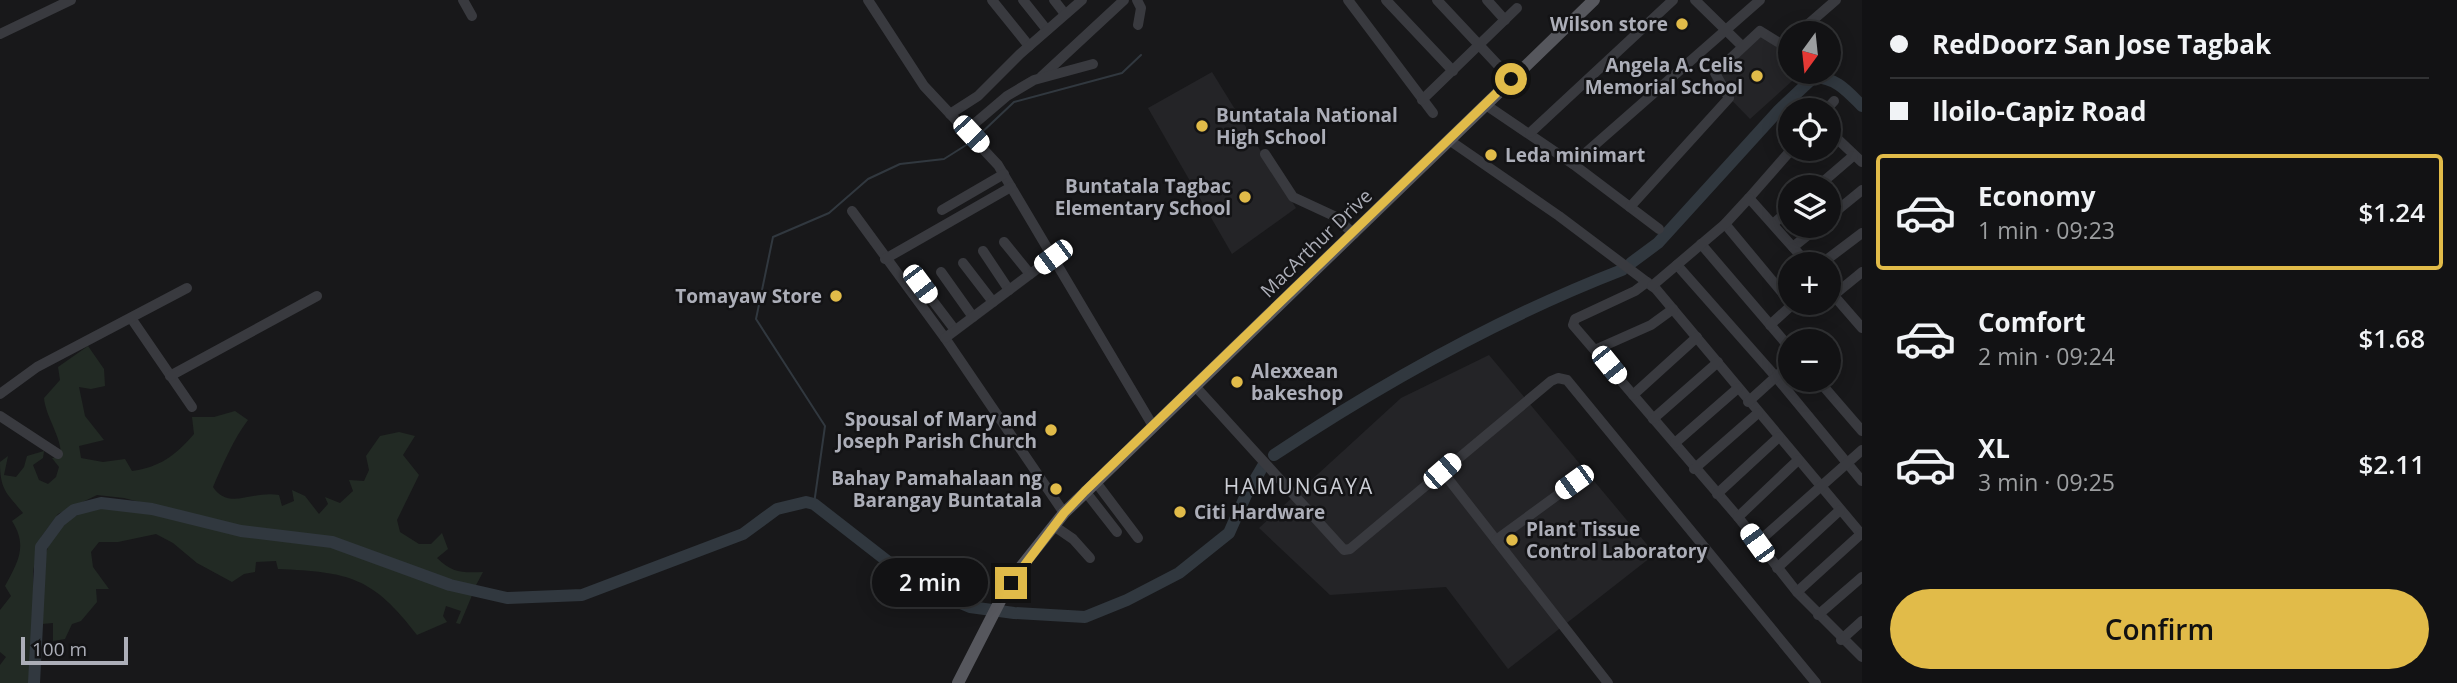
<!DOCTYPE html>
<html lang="en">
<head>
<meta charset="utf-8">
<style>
  :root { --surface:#121214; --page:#1b1b1d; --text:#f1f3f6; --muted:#9c9ea0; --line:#313234; --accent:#e1bb49 }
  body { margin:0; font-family:"Open Sans",sans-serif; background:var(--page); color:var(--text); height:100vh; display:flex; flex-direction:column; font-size:26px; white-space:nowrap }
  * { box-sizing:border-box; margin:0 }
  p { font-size:23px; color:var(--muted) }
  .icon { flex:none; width:38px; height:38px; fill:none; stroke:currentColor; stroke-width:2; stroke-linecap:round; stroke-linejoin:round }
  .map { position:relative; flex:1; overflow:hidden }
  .panel { display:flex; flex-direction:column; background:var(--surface); width:595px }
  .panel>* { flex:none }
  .banner { display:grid; align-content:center; height:154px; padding:0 28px; background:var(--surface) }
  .needle { width:46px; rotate:195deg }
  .buttons { position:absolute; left:1778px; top:21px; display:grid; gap:14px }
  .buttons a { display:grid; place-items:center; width:63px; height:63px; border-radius:50%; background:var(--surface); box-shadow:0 4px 18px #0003,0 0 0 2px var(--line); font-size:35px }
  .scale { position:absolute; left:21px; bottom:18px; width:107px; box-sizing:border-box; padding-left:7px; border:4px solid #acaeb8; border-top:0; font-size:19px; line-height:24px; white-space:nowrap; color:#acaeb8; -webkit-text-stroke:5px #131315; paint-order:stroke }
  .end { position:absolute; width:32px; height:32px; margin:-16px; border:9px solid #e1bb49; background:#111; box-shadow:0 0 0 4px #111 }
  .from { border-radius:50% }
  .bubble { position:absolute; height:49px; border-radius:24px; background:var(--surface); box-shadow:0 4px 18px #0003,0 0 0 2px var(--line); font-size:23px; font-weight:600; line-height:49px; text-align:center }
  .car { position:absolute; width:21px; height:42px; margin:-21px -10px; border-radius:9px; box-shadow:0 0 5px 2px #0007; background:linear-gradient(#fff 24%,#345 0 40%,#fff 0 76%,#345 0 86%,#fff 0) }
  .banner b { display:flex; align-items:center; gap:24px; height:66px; font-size:26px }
  .banner b+b { border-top:2px solid var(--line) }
  .banner i { width:18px; height:18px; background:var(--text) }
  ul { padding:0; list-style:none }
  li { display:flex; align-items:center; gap:21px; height:116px; margin:0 14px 10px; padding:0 14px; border:4px solid transparent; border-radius:7px }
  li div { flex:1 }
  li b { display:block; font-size:26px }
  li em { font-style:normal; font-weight:600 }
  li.current { border-color:var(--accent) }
  li>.icon { width:63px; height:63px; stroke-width:1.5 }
  .button { display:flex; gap:14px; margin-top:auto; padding:14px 28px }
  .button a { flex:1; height:80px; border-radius:42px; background:var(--accent); color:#111; font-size:28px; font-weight:600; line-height:80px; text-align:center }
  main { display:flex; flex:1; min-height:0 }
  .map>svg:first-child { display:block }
  .built { fill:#242427 }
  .green { fill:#222a24 }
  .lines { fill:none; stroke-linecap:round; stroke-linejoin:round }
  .stream { stroke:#31383f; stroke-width:2 }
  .river { stroke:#31383f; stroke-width:12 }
  .minor { stroke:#393a3f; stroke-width:10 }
  .major { stroke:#56575d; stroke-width:12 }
  .route { stroke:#e1bb49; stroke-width:9 }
  .poi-dot { fill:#e1bb49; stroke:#131315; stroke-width:2.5 }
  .labels { text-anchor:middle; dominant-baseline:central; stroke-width:5; stroke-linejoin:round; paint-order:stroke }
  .poi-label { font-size:19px; font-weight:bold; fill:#acaeb8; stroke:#131315; text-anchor:end }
  .street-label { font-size:19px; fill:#acaeb8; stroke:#131315 }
  .neighbourhood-label { font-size:21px; letter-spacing:2px; fill:#ccced5; stroke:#131315 }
</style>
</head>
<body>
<main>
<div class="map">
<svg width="1862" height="683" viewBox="0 0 1862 683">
  <rect width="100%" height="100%" fill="#18181a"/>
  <g class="built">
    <path d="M 1760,32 L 1782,52 L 1790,44 L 1790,72 L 1802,72 L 1750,119 L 1712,80 Z"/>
    <path d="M 1212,72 L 1296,208 L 1232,254 L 1148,108 Z"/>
    <path d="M 1489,355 L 1655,554 L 1508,669 L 1446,587 L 1330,595 L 1259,528 L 1401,398 Z"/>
  </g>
  <g class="green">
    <path d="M 88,346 L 104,369 L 105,386 L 91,389 L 79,387 L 85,416 L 104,440 L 79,446 L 81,458 L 103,462 L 125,459 L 132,471 C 160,467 175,456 194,434 L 192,417 L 214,417 L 235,411 L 248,420 C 234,438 222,466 213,487 C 229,511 252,490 279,495 L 282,506 L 294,501 L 292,490 L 305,496 L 319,514 L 328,504 L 325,497 L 340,503 L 353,491 L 349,480 L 364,481 L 369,470 L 366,456 L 380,436 L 399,432 L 415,436 L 403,455 L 419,475 L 397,520 L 400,532 L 419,544 L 431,544 L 442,533 L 448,549 L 437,558 C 452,573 463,573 483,572 L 474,589 L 333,540 L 235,527 L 124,498 L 97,495 L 58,514 L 41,537 L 33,571 L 34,640 L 30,683 L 0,683 L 0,665 L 6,657 L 0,652 L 0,610 L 11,596 L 5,586 C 18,562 28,546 12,521 L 23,513 C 7,493 0,491 0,462 L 8,456 L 4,475 L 16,477 L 24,467 L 27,456 L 44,451 L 43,458 L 33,465 L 39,480 L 48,484 L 56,477 L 59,467 L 52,458 L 61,457 C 62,437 46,418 44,398 L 60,380 L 58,367 Z"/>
    <path d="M 99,507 L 153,514 L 250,536 L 337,547 L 473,593 L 460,624 L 456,623 L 461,611 L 446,606 L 443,616 L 447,622 L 417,635 C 373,577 349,572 278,569 L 276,561 L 256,562 L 255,572 L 244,574 L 232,582 L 197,563 L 173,543 L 156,534 L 118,542 L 99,542 L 91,552 L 93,567 L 109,589 L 96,589 L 97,602 L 81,621 L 72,624 L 65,639 L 53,641 L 53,623 L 42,624 C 40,571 37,523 99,507 Z"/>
  </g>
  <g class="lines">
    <g class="stream">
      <path d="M 978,136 L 1014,102 L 1122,73 L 1141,55"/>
      <path d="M 814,504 L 825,426 L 756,319 L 773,237 L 829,213 L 868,179 L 900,164 L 944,159 L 971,142"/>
    </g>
    <g class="river">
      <path d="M 1631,263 L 1658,243 L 1779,110 L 1814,77 C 1837,78 1847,91 1862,106"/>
      <path d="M 1274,455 C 1384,382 1498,318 1622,270"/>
      <path d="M 34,683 L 41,547 L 60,521 L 74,510 L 101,503 L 152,509 L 241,531 L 332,542 L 450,585 L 507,598 L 582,595 L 743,534 L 777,509 L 806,502 L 814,504 L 918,585 L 970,607 L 1014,613 L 1085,617 L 1127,600 L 1179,573 L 1229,533 L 1246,495 L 1263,466"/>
    </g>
    <g class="minor">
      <path d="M 463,0 L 472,16"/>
      <path d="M 868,0 L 924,86 L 998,165 L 1153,426"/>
      <path d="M 992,0 L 1029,46"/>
      <path d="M 1023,0 L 1047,30"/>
      <path d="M 1054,0 L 1065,14"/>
      <path d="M 1137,0 L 1141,8 L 1138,25"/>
      <path d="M 1348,0 L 1433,113"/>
      <path d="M 1386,0 L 1453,71"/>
      <path d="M 1437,0 L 1511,79"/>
      <path d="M 1487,0 L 1505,20"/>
      <path d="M 1695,0 L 1742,46"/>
      <path d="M 1798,33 L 1836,0"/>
      <path d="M 0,34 L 71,0"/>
      <path d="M 1041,77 L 1124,0"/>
      <path d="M 1422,100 L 1517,8"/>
      <path d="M 1486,105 L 1573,164 L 1659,229"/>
      <path d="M 1826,110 L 1834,101"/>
      <path d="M 950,114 L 978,96 L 1020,54 L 1082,0"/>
      <path d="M 967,130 L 1007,96 L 1034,80 L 1093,64"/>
      <path d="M 1829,131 L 1862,162"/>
      <path d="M 1530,133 L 1673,0"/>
      <path d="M 1449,140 L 1559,216 L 1656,289 L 1862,535"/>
      <path d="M 1265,154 L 1293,197 L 1334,216 L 1354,234"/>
      <path d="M 1573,164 L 1760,0"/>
      <path d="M 1817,187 L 1853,156"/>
      <path d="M 1749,198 L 1792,149"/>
      <path d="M 1630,207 L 1729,98 L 1715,73 L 1760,31 L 1781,44 L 1790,40"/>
      <path d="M 942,210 L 1004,174"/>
      <path d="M 852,211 L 945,338 L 1064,513"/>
      <path d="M 1829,217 L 1862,190"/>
      <path d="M 1725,224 L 1790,302"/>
      <path d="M 1773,224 L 1790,209"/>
      <path d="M 1004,242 L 1030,274"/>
      <path d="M 1701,244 L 1790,348"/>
      <path d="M 1793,247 L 1819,226"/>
      <path d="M 983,251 L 1009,290"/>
      <path d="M 885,259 L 1011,187"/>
      <path d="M 963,263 L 993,302"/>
      <path d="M 1821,264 L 1862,233"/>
      <path d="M 1677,265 L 1776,377 L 1862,481"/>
      <path d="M 941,272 L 973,317"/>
      <path d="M 1647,282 L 1635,291 L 1575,319 L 1573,325 L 1738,517 L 1797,592 L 1862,657"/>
      <path d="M 920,284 L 955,330"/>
      <path d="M 1652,286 L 1725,224 L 1749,198 L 1808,264"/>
      <path d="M 1829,290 L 1862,328"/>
      <path d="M 1834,295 L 1862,272"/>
      <path d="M 131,318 L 192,407"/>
      <path d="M 1770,325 L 1794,303"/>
      <path d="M 945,338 L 1053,257"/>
      <path d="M 1597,349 L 1651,325 L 1673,309"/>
      <path d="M 170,376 L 317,296"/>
      <path d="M 1818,380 L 1862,431"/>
      <path d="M 1195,386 L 1344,550 L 1350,549 L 1551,381 L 1558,378 L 1567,380 L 1816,683"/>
      <path d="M 0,394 L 37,367 L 187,288"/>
      <path d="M 1633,395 L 1697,337"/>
      <path d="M 1748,402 L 1790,364"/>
      <path d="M 0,416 L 58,454"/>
      <path d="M 1653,419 L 1718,362"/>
      <path d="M 1675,443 L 1738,388"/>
      <path d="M 1694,469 L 1758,413"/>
      <path d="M 1442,471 L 1608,683"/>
      <path d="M 1095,481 L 1138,538"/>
      <path d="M 1085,491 L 1117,532"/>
      <path d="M 1717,494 L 1779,437"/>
      <path d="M 1738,517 L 1798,460"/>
      <path d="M 1054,526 L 1073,539 L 1090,558"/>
      <path d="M 1496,540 L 1574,483"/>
      <path d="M 1757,543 L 1862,450"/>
      <path d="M 1777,568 L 1840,510"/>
      <path d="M 1797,592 L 1861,534"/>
      <path d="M 1818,615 L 1862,577"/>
      <path d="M 1841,640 L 1862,621"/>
    </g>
    <path class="major" d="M 958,683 L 1001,599 L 1021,567 L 1064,513 L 1594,0"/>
  </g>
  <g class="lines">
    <path class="route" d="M 1011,583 L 1064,513 L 1085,491 L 1511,79"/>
  </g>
  <g class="poi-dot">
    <circle cx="1682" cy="24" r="7"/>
    <circle cx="1757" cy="76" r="7"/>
    <circle cx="1202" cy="126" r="7"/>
    <circle cx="1491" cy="155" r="7"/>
    <circle cx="1245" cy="197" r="7"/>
    <circle cx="836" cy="296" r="7"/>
    <circle cx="1237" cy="382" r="7"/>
    <circle cx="1051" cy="430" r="7"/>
    <circle cx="1056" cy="489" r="7"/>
    <circle cx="1180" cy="512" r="7"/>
    <circle cx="1512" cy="540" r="7"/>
  </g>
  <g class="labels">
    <g class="poi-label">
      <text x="1668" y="24">Wilson store</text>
      <text x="1743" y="65">Angela A. Celis<tspan x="1743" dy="22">Memorial School</tspan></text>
      <text x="1216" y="115" text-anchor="start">Buntatala National<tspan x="1216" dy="22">High School</tspan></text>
      <text x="1505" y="155" text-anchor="start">Leda minimart</text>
      <text x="1231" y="186">Buntatala Tagbac<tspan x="1231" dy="22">Elementary School</tspan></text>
      <text x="822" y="296">Tomayaw Store</text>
      <text x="1251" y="371" text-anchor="start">Alexxean<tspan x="1251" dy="22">bakeshop</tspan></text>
      <text x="1037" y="419">Spousal of Mary and<tspan x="1037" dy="22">Joseph Parish Church</tspan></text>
      <text x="1042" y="478">Bahay Pamahalaan ng<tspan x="1042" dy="22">Barangay Buntatala</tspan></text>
      <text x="1194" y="512" text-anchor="start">Citi Hardware</text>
      <text x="1526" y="529" text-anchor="start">Plant Tissue<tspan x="1526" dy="22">Control Laboratory</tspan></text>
    </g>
    <g class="street-label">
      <text transform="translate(1316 243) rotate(-44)">MacArthur Drive</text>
    </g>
    <g class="neighbourhood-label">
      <text x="1299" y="486">HAMUNGAYA</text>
    </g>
  </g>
</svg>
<div class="buttons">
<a><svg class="needle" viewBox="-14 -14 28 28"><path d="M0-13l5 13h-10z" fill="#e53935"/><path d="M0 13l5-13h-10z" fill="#9c9ea0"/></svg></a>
<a><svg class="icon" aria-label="locate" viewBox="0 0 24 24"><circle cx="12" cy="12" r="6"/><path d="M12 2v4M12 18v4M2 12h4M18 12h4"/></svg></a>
<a><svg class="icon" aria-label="layers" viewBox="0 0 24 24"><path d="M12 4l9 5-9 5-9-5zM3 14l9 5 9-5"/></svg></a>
<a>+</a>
<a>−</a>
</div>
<div class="scale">100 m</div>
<i class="end from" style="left:1511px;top:79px"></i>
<i class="end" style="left:1011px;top:583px"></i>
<div class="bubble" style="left:872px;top:558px;width:116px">2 min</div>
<i class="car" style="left:971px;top:134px;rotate:137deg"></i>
<i class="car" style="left:1053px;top:257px;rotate:233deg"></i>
<i class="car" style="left:920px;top:284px;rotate:143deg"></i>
<i class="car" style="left:1609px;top:365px;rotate:141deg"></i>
<i class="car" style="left:1442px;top:471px;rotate:49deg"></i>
<i class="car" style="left:1574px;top:482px;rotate:234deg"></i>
<i class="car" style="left:1757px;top:543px;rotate:324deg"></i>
</div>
<section class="panel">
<div class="banner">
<b><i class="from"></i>RedDoorz San Jose Tagbak</b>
<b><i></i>Iloilo-Capiz Road</b>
</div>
<ul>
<li class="current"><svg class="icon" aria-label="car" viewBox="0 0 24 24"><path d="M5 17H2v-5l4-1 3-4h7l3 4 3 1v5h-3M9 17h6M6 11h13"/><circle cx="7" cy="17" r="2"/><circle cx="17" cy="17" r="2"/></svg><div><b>Economy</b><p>1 min · 09:23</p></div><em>$1.24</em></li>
<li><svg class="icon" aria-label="car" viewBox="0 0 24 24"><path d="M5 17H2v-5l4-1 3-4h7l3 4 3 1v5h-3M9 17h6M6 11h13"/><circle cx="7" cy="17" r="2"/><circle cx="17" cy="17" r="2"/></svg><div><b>Comfort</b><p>2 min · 09:24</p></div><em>$1.68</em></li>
<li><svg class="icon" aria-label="car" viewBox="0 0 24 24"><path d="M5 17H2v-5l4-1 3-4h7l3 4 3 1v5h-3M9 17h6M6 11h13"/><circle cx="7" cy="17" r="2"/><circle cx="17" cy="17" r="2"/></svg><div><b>XL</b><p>3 min · 09:25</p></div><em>$2.11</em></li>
</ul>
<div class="button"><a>Confirm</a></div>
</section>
</main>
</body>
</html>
